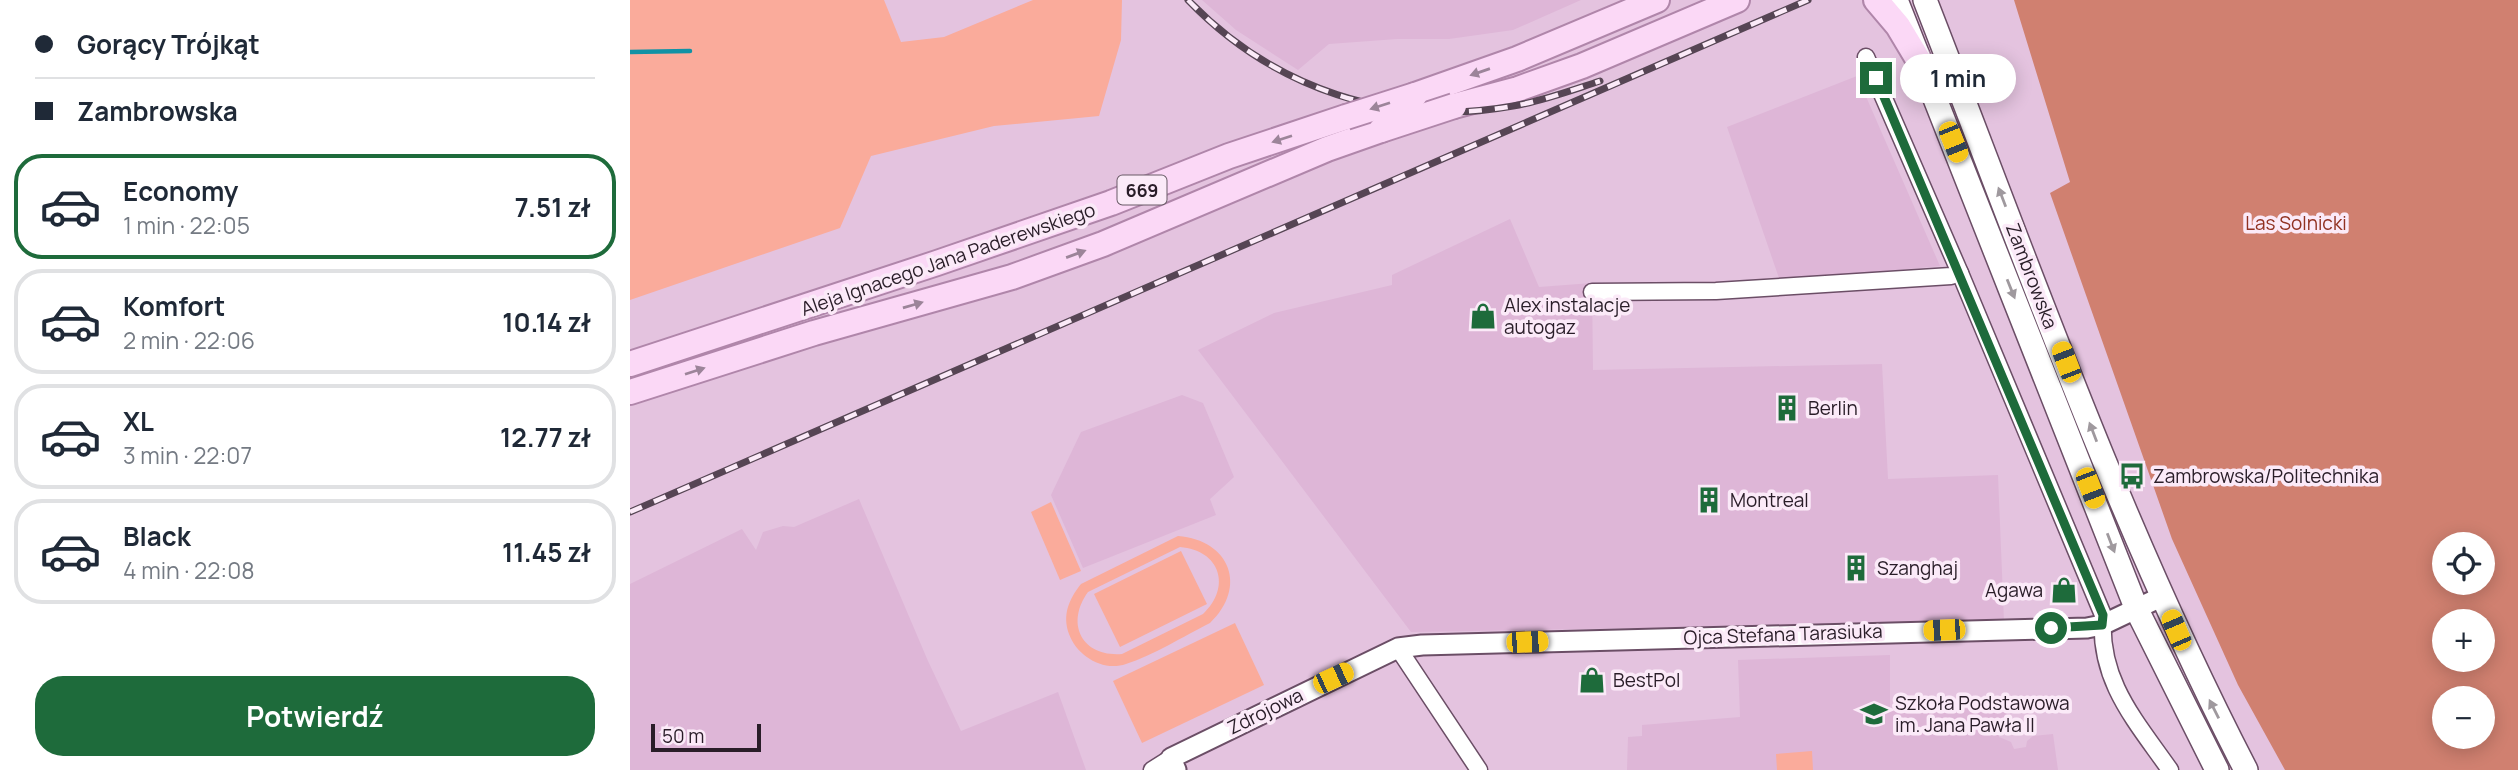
<!DOCTYPE html>
<html lang="pl">
<head>
<meta charset="utf-8">
<style>
  :root { --surface:#fff; --page:#f2f2f3; --text:#1f2937; --muted:#747a83; --line:#e0e1e3; --accent:#1e6b3b }
  body { margin:0; font-family:Manrope,sans-serif; background:var(--page); color:var(--text); height:100vh; display:flex; flex-direction:column; font-size:26px; white-space:nowrap }
  * { box-sizing:border-box; margin:0 }
  p { font-size:23px; color:var(--muted) }
  .icon { flex:none; width:38px; height:38px; fill:none; stroke:currentColor; stroke-width:2; stroke-linecap:round; stroke-linejoin:round }
  .map { position:relative; flex:1; overflow:hidden }
  .side { display:flex; flex-direction:column; background:var(--surface); width:630px }
  .side>* { flex:none }
  .top-card { display:grid; align-content:center; height:154px; padding:0 35px; background:var(--surface) }
  .tools { position:absolute; left:1802px; top:532px; display:grid; gap:14px }
  .tools a { display:grid; place-items:center; width:63px; height:63px; border-radius:50%; background:var(--surface); box-shadow:0 4px 18px #0003; font-size:35px }
  .scale { position:absolute; left:21px; bottom:18px; width:110px; box-sizing:border-box; padding-left:7px; border:4px solid #291d28; border-top:0; font-size:19px; line-height:24px; white-space:nowrap; color:#291d28; -webkit-text-stroke:5px #fbeaf8; paint-order:stroke }
  .end { position:absolute; width:32px; height:32px; margin:-16px; border:9px solid #1e6b3b; background:#fff; box-shadow:0 0 0 4px #fff }
  .from { border-radius:50% }
  .bubble { position:absolute; height:49px; border-radius:24px; background:var(--surface); box-shadow:0 4px 18px #0003; font-size:23px; font-weight:700; line-height:49px; text-align:center }
  .car { position:absolute; width:21px; height:42px; margin:-21px -10px; border-radius:9px; box-shadow:0 0 5px 2px #0007; background:linear-gradient(#f5c518 24%,#345 0 40%,#f5c518 0 76%,#345 0 86%,#f5c518 0) }
  .top-card b { display:flex; align-items:center; gap:24px; height:66px; font-size:26px }
  .top-card b+b { border-top:2px solid var(--line) }
  .top-card i { width:18px; height:18px; background:var(--text) }
  ul { padding:0; list-style:none }
  li { display:flex; align-items:center; gap:21px; height:105px; margin:0 14px 10px; padding:0 21px; border:4px solid var(--line); border-radius:28px }
  li div { flex:1 }
  li b { display:block; font-size:26px }
  li em { font-style:normal; font-weight:700 }
  li.active { border-color:var(--accent) }
  li>.icon { width:63px; height:63px; stroke-width:1.5 }
  .cta { display:flex; gap:14px; margin-top:auto; padding:14px 35px }
  .cta a { flex:1; height:80px; border-radius:28px; background:var(--accent); color:#fff; font-size:28px; font-weight:700; line-height:80px; text-align:center }
  main { display:flex; flex:1; min-height:0 }
  .map>svg:first-child { display:block }
  .built { fill:#deb6d7 }
  .green { fill:#faab9b; fill-rule:evenodd }
  .forest { fill:#d08070; fill-rule:evenodd }
  .lines { fill:none; stroke-linecap:round; stroke-linejoin:round }
  .stream { stroke:#1192a5; stroke-width:4.5 }
  .minor-casing { stroke:#6b4e66; stroke-width:19 }
  .tertiary-casing { stroke:#6b4e66; stroke-width:23 }
  .secondary-casing { stroke:#6b4e66; stroke-width:26 }
  .primary-casing { stroke:#b086aa; stroke-width:28 }
  .minor { stroke:#fff; stroke-width:16 }
  .tertiary { stroke:#fff; stroke-width:19 }
  .secondary { stroke:#fff; stroke-width:23 }
  .primary { stroke:#fbd8f6; stroke-width:24 }
  .rail-casing { stroke:#564554; stroke-width:7 }
  .rail { stroke:#fbeaf8; stroke-width:4.5; stroke-dasharray:13; stroke-linecap:butt }
  .primary-bridge-casing { stroke:#b086aa; stroke-width:28; stroke-linecap:butt }
  .primary-bridge { stroke:#fbd8f6; stroke-width:24 }
  .oneway { fill:#9c8499 }
  .oneway2 { fill:#9f999e }
  .route { stroke:#1e6b3b; stroke-width:9 }
  .labels { text-anchor:middle; dominant-baseline:central; stroke-width:7; stroke-linejoin:round; paint-order:stroke }
  .shield { fill:#fbeaf8; stroke:#685a66; stroke-width:2 }
  .shield-label { font-size:18px; font-weight:bold; fill:#291d28 }
  .park-label { font-size:19px; fill:#913222; stroke:#fbeaf8 }
  .street-label { font-size:19px; fill:#291d28; stroke:#fbeaf8 }
  .poi-label { font-size:19px; fill:#291d28; stroke:#fbeaf8; text-anchor:start }
</style>
</head>
<body>
<main>
<section class="side">
<div class="top-card">
<b><i class="from"></i>Gorący Trójkąt</b>
<b><i></i>Zambrowska</b>
</div>
<ul>
<li class="active"><svg class="icon" aria-label="car" viewBox="0 0 24 24"><path d="M5 17H2v-5l4-1 3-4h7l3 4 3 1v5h-3M9 17h6M6 11h13"/><circle cx="7" cy="17" r="2"/><circle cx="17" cy="17" r="2"/></svg><div><b>Economy</b><p>1 min · 22:05</p></div><em>7.51 zł</em></li>
<li><svg class="icon" aria-label="car" viewBox="0 0 24 24"><path d="M5 17H2v-5l4-1 3-4h7l3 4 3 1v5h-3M9 17h6M6 11h13"/><circle cx="7" cy="17" r="2"/><circle cx="17" cy="17" r="2"/></svg><div><b>Komfort</b><p>2 min · 22:06</p></div><em>10.14 zł</em></li>
<li><svg class="icon" aria-label="car" viewBox="0 0 24 24"><path d="M5 17H2v-5l4-1 3-4h7l3 4 3 1v5h-3M9 17h6M6 11h13"/><circle cx="7" cy="17" r="2"/><circle cx="17" cy="17" r="2"/></svg><div><b>XL</b><p>3 min · 22:07</p></div><em>12.77 zł</em></li>
<li><svg class="icon" aria-label="car" viewBox="0 0 24 24"><path d="M5 17H2v-5l4-1 3-4h7l3 4 3 1v5h-3M9 17h6M6 11h13"/><circle cx="7" cy="17" r="2"/><circle cx="17" cy="17" r="2"/></svg><div><b>Black</b><p>4 min · 22:08</p></div><em>11.45 zł</em></li>
</ul>
<div class="cta"><a>Potwierdź</a></div>
</section>
<div class="map">
<svg width="1888" height="770" viewBox="0 0 1888 770">
  <rect width="100%" height="100%" fill="#e4c3df"/>
  <g class="built">
    <path d="M 572,0 L 951,0 L 883,30 L 819,39 L 767,39 L 699,44 L 668,70 L 606,30 Z"/>
    <path d="M 1227,76 L 1310,266 L 1150,281 L 1097,127 Z"/>
    <path d="M 880,219 L 909,287 L 962,283 L 963,370 L 1252,364 L 1258,479 L 1368,475 L 1374,622 L 781,632 L 568,350 L 644,313 L 762,285 L 762,275 Z"/>
    <path d="M 552,395 L 573,403 L 604,477 L 580,499 L 586,515 L 453,568 L 421,495 L 451,432 Z"/>
    <path d="M 229,499 L 298,661 L 331,731 L 428,692 L 456,770 L 0,770 L 0,584 L 112,529 L 126,550 L 133,532 L 153,526 L 164,527 Z"/>
    <path d="M 1260,655 L 1260,710 L 1379,708 L 1379,724 L 1368,725 L 1369,737 L 1381,742 L 1384,749 L 1396,747 L 1397,741 L 1403,736 L 1423,734 L 1428,770 L 997,770 L 998,737 L 1012,736 L 1012,725 L 1110,717 L 1108,660 Z"/>
  </g>
  <g class="green">
    <path d="M 0,0 L 254,0 L 271,42 L 314,37 L 403,0 L 492,0 L 491,40 L 469,116 L 364,126 L 241,156 L 210,228 L 0,300 Z"/>
    <path d="M 421,502 L 451,571 L 430,580 L 401,512 Z"/>
    <path d="M 548,536 C 600,540 618,587 580,623 C 554,636 522,656 496,664 C 473,672 447,656 439,634 C 432,615 439,599 451,584 ZM 550,547 C 590,550 602,587 573,614 L 492,654 C 452,657 435,624 458,592 Z"/>
    <path d="M 551,551 L 577,604 L 490,647 L 464,594 Z"/>
    <path d="M 605,623 L 634,685 L 512,743 L 483,681 Z"/>
    <path d="M 1182,751 L 1183,770 L 1147,770 L 1146,754 Z"/>
  </g>
  <path class="forest" d="M 1384,0 L 1888,0 L 1888,770 L 1655,770 L 1608,685 L 1542,539 L 1420,193 L 1440,182 ZM 1815,544 L 1853,544 L 1853,583 L 1815,583 ZM 1815,621 L 1853,621 L 1853,660 L 1815,660 ZM 1815,698 L 1853,698 L 1853,737 L 1815,737 Z"/>
  <g class="lines">
    <path class="stream" d="M 0,52 L 60,51"/>
    <g class="minor-casing">
      <g id="minor">
        <path d="M 1236,57 L 1330,273 L 1473,615 C 1468,680 1505,720 1540,770"/>
        <path d="M 962,292 L 1086,291 L 1321,276 L 1330,273"/>
        <path d="M 768,648 L 849,770"/>
        <path d="M 522,770 L 541,758"/>
      </g>
    </g>
    <g class="tertiary-casing">
      <path id="tertiary" d="M 546,770 L 541,758 L 768,648 L 792,645 L 1457,628 L 1472,625 L 1531,597"/>
    </g>
    <g class="secondary-casing">
      <g id="secondary">
        <path d="M 1266,0 L 1507,610 L 1587,770"/>
        <path d="M 1295,0 C 1396,259 1488,523 1616,770"/>
      </g>
    </g>
    <g class="primary-casing">
      <g id="primary">
        <path d="M 1246,0 L 1268,26 L 1292,66"/>
        <path d="M 785,95 L 887,59 L 1027,0"/>
        <path d="M 824,106 L 888,89 L 952,66 L 1107,0"/>
        <path d="M 0,364 L 307,263 L 481,203 L 599,156 L 716,117"/>
        <path d="M 0,392 L 184,333 L 382,277 L 473,244 L 697,149 L 751,130"/>
      </g>
    </g>
    <use href="#minor" class="minor"/>
    <use href="#tertiary" class="tertiary"/>
    <use href="#secondary" class="secondary"/>
    <use href="#primary" class="primary"/>
    <g class="rail-casing">
      <g id="rail">
        <path d="M 558,0 C 644,89 761,128 883,106 C 913,101 942,90 970,81"/>
        <path d="M 0,512 L 1178,0"/>
      </g>
    </g>
    <use href="#rail" class="rail"/>
    <g class="primary-bridge-casing">
      <g id="primary-bridge">
        <path d="M 716,117 L 785,95"/>
        <path d="M 751,130 L 824,106"/>
      </g>
    </g>
    <use href="#primary-bridge" class="primary-bridge"/>
  </g>
  <defs><path id="oneway-solid" d="M-6-.8H1V-3.2L6.5 0L1 3.2V.8H-6Z" transform="scale(1.75)"/></defs>
  <g class="oneway">
    <use href="#oneway-solid" transform="translate(850 72) rotate(161)"/>
    <use href="#oneway-solid" transform="translate(750 106) rotate(162)"/>
    <use href="#oneway-solid" transform="translate(652 139) rotate(162)"/>
    <use href="#oneway-solid" transform="translate(446 254) rotate(-20)"/>
    <use href="#oneway-solid" transform="translate(283 305) rotate(-16)"/>
    <use href="#oneway-solid" transform="translate(65 371) rotate(-18)"/>
  </g>
  <g class="oneway2">
    <use href="#oneway-solid" transform="translate(1372 197) rotate(-111)"/>
    <use href="#oneway-solid" transform="translate(1381 289) rotate(68)"/>
    <use href="#oneway-solid" transform="translate(1463 432) rotate(-111)"/>
    <use href="#oneway-solid" transform="translate(1481 543) rotate(69)"/>
    <use href="#oneway-solid" transform="translate(1584 709) rotate(-117)"/>
  </g>
  <g class="lines">
    <path class="route" d="M 1246,78 L 1473,615 L 1472,625 L 1421,628"/>
  </g>
  <defs>
    <g id="shop-bare" transform="scale(2.1)"><path d="M-5-2.5h2.3a2.7 3.5 0 0 1 5.4 0H5L5.5 6h-11ZM-1.5-2.5h3a1.5 2.3 0 0 0-3 0Z" fill="#1e6b3b" stroke="#fbeaf8" stroke-width="2.5" paint-order="stroke"/></g>
    <g id="building-bare" transform="scale(2.1)"><path d="M-4-6H4V6H1V3H-1V6H-4ZM-2.5-4.3h1.7v1.8h-1.7ZM.8-4.3h1.7v1.8H.8ZM-2.5-1h1.7V.8h-1.7ZM.8-1h1.7V.8H.8Z" fill="#1e6b3b" stroke="#fbeaf8" stroke-width="2.5" paint-order="stroke"/></g>
    <g id="bus-bare" transform="scale(2.1)"><path d="M-5-6H5V4H4V6H2V4H-2V6H-4V4H-5ZM-3.5-4V0h7V-4ZM-3.5 1.2v1.5H-2V1.2ZM2 1.2v1.5H3.5V1.2Z" fill="#1e6b3b" stroke="#fbeaf8" stroke-width="2.5" paint-order="stroke"/></g>
    <g id="school-bare" transform="scale(2.1)"><path d="M0-5L7-2L0 1L-7-2ZM-4 1L0 2.5L4 1V4Q0 6-4 4Z" fill="#1e6b3b" stroke="#fbeaf8" stroke-width="2.5" paint-order="stroke"/></g>
  </defs>
  <g fill-rule="evenodd">
    <use href="#shop-bare" x="853" y="316"/>
    <use href="#building-bare" x="1157" y="408"/>
    <use href="#bus-bare" x="1502" y="476"/>
    <use href="#building-bare" x="1079" y="500"/>
    <use href="#building-bare" x="1226" y="568"/>
    <use href="#shop-bare" x="1434" y="590"/>
    <use href="#shop-bare" x="962" y="680"/>
    <use href="#school-bare" x="1244" y="714"/>
  </g>
  <g class="labels">
    <rect class="shield" x="487.5" y="175.5" width="49" height="29" rx="5"/>
    <g class="shield-label">
      <text x="512" y="190">669</text>
    </g>
    <g class="park-label">
      <text x="1666" y="223">Las Solnicki</text>
    </g>
    <g class="street-label">
      <text transform="translate(318 259) rotate(-19)">Aleja Ignacego Jana Paderewskiego</text>
      <text transform="translate(1402 276) rotate(69)">Zambrowska</text>
      <text transform="translate(1153 634) rotate(-2)">Ojca Stefana Tarasiuka</text>
      <text transform="translate(635 711) rotate(-26)">Zdrojowa</text>
    </g>
    <g class="poi-label">
      <text x="874" y="305">Alex instalacje<tspan x="874" dy="22">autogaz</tspan></text>
      <text x="1178" y="408">Berlin</text>
      <text x="1523" y="476">Zambrowska/Politechnika</text>
      <text x="1100" y="500">Montreal</text>
      <text x="1247" y="568">Szanghaj</text>
      <text x="1413" y="590" text-anchor="end">Agawa</text>
      <text x="983" y="680">BestPol</text>
      <text x="1265" y="703">Szkoła Podstawowa<tspan x="1265" dy="22">im. Jana Pawła II</tspan></text>
    </g>
  </g>
</svg>
<div class="tools">
<a><svg class="icon" aria-label="locate" viewBox="0 0 24 24"><circle cx="12" cy="12" r="6"/><path d="M12 2v4M12 18v4M2 12h4M18 12h4"/></svg></a>
<a>+</a>
<a>−</a>
</div>
<div class="scale">50 m</div>
<i class="end from" style="left:1421px;top:628px"></i>
<i class="end" style="left:1246px;top:78px"></i>
<div class="bubble" style="left:1270px;top:54px;width:116px">1 min</div>
<i class="car" style="left:1323px;top:142px;rotate:158deg"></i>
<i class="car" style="left:1436px;top:362px;rotate:339deg"></i>
<i class="car" style="left:1460px;top:488px;rotate:159deg"></i>
<i class="car" style="left:1314px;top:630px;rotate:268deg"></i>
<i class="car" style="left:1546px;top:630px;rotate:337deg"></i>
<i class="car" style="left:897px;top:642px;rotate:88deg"></i>
<i class="car" style="left:703px;top:678px;rotate:65deg"></i>
</div>
</main>
</body>
</html>
